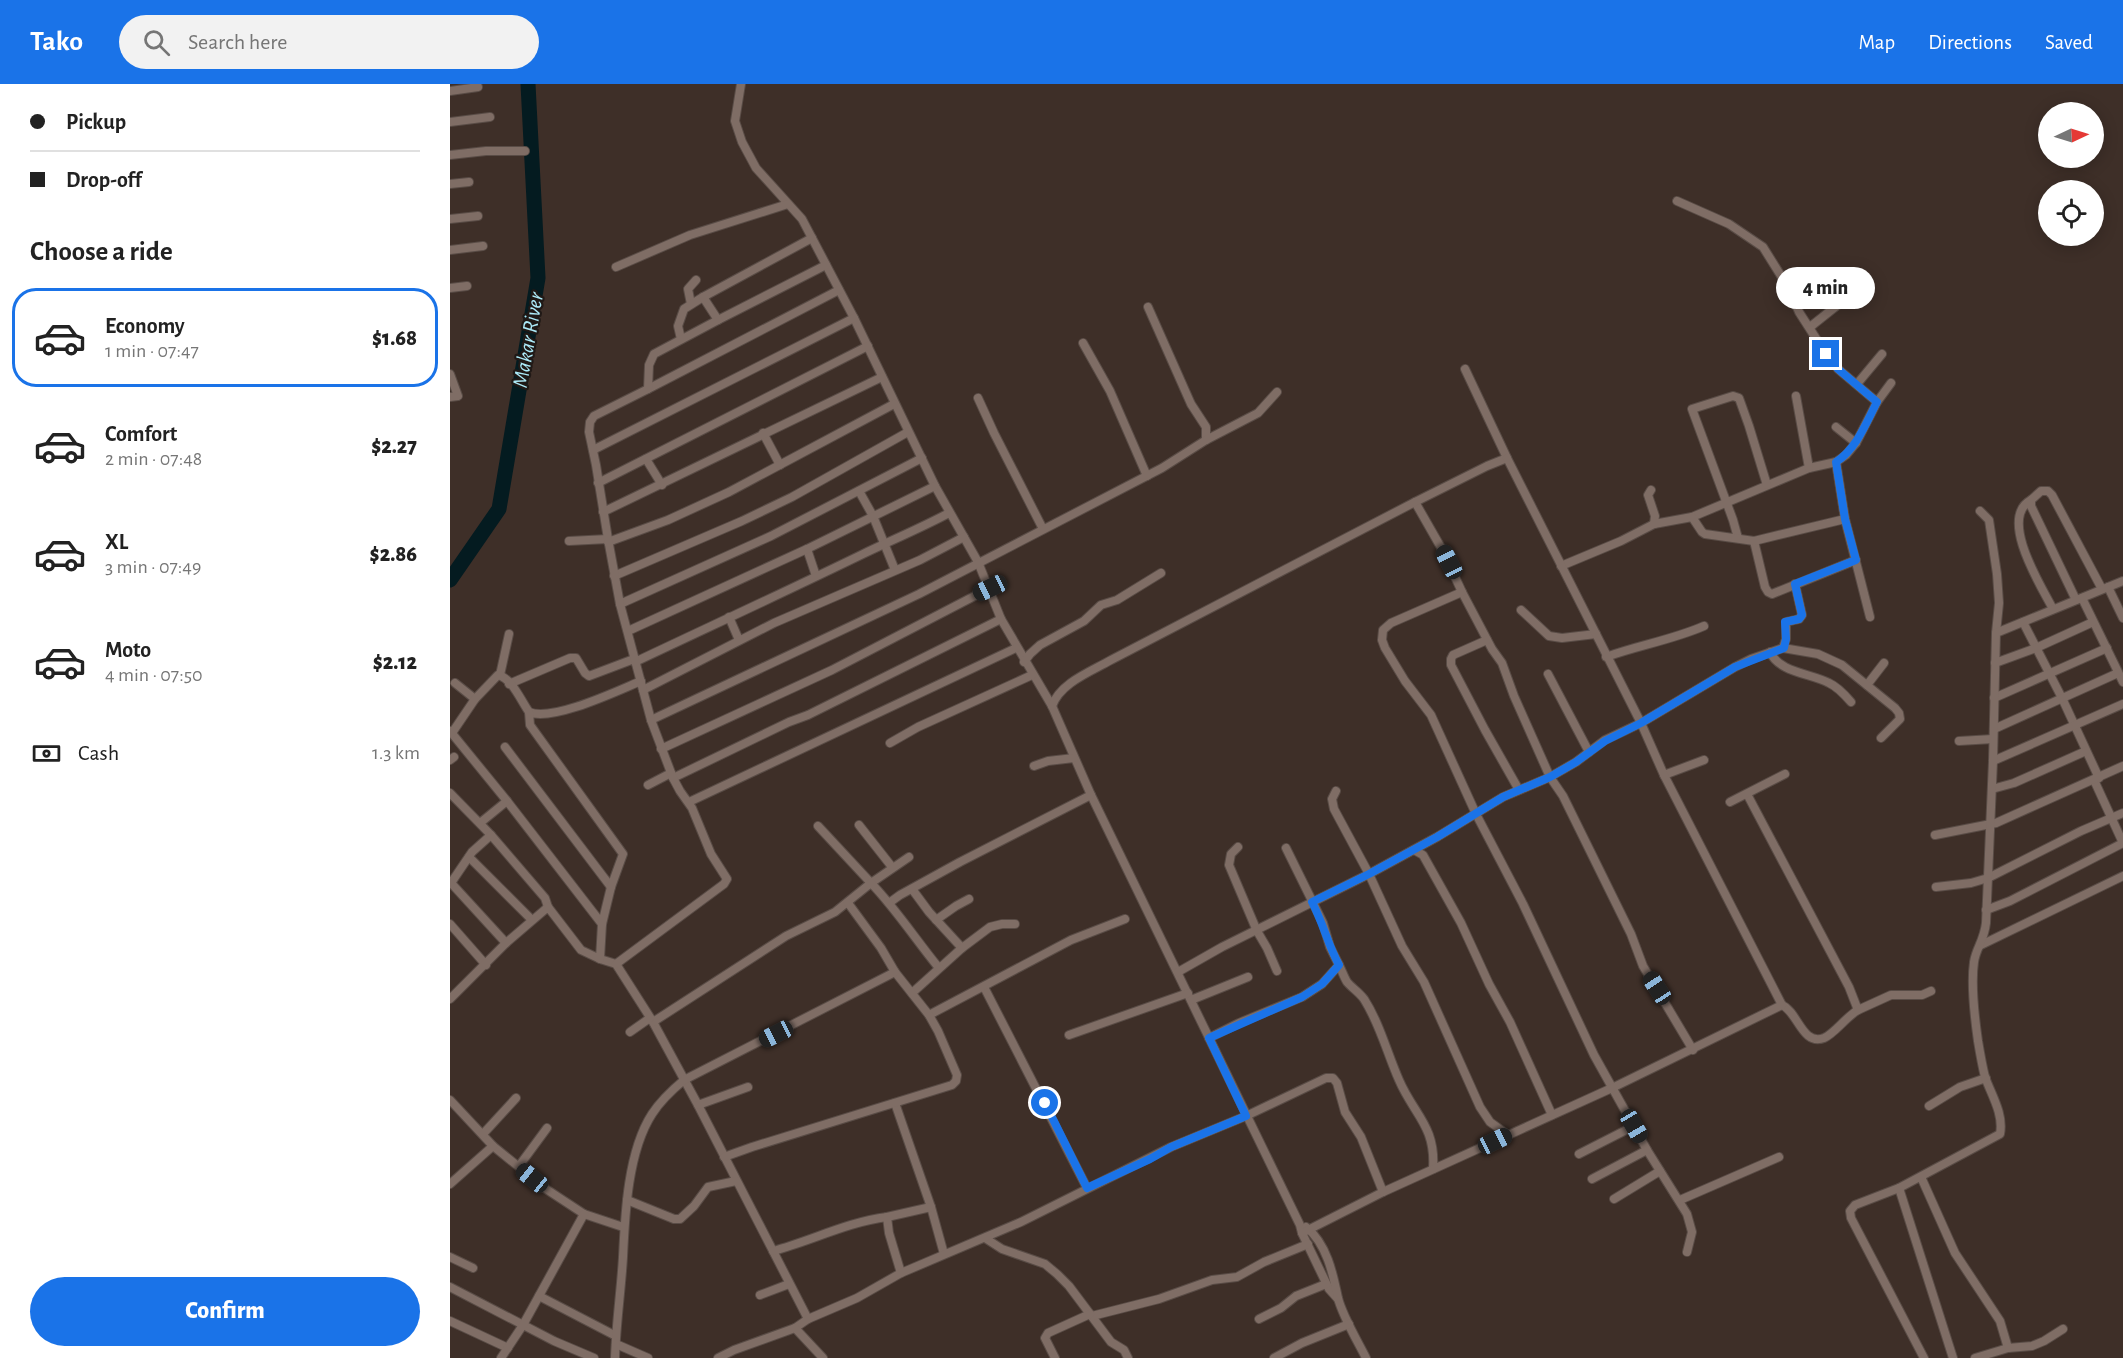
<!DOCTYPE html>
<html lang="en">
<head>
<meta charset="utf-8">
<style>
  :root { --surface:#fff; --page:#f2f2f2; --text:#222; --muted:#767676; --line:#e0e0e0; --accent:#1a73e8 }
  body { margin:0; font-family:"Alegreya Sans",sans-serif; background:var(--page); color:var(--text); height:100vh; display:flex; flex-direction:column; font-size:22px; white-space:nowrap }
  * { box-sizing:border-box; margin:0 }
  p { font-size:20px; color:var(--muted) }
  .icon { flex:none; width:33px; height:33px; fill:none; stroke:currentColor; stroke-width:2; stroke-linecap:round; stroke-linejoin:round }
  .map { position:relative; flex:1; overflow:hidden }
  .side { display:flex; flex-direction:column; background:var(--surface); width:450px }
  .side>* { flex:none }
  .top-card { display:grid; align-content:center; height:132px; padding:0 30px; background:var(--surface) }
  .needle { width:39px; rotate:86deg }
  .fabs { position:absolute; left:1588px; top:18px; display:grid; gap:12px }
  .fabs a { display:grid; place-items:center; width:66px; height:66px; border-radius:50%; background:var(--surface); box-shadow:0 3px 15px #0003; font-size:30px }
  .end { position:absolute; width:27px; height:27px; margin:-14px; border:8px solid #1a73e8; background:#fff; box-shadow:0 0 0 3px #fff }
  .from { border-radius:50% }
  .bubble { position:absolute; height:42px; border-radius:21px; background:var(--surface); box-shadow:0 3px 15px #0003; font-size:20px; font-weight:800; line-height:42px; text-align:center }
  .car { position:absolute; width:18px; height:36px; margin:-18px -9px; border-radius:8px; box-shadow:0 0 4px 2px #0007; background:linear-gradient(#222 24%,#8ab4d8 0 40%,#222 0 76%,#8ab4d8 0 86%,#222 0) }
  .top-card b { display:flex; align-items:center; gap:21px; height:57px; font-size:22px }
  .top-card b+b { border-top:2px solid var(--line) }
  .top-card i { width:15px; height:15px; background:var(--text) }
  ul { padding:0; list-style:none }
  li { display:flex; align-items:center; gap:18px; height:99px; margin:0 12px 9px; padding:0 18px; border:3px solid transparent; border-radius:24px }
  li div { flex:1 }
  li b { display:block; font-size:22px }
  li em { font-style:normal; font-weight:800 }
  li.on { border-color:var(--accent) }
  li>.icon { width:54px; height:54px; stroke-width:1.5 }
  h2 { padding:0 30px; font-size:27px; line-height:72px }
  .pay { display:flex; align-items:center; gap:15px; height:66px; padding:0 30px; font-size:22px }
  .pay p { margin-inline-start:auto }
  .action { display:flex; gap:12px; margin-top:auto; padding:12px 30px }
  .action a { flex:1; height:69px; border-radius:36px; background:var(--accent); color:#fff; font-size:24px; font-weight:800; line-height:69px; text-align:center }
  header { display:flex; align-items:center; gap:36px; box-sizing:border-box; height:84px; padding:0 30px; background:var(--accent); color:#fff }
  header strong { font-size:28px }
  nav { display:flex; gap:33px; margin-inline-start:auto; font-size:21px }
  .search { width:420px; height:54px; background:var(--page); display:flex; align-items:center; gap:15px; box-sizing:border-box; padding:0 21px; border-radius:33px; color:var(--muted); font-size:22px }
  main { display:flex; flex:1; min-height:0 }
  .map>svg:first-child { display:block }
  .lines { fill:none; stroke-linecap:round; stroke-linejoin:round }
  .river { stroke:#041b20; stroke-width:15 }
  .minor-casing { stroke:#594c46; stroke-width:10 }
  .minor { stroke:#7f6d65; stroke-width:8 }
  .route { stroke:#1a73e8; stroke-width:8 }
  .labels { text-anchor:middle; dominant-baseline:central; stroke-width:4.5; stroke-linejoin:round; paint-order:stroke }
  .water-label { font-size:22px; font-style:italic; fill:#adebf9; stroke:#201916 }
</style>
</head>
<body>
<header>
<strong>Tako</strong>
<div class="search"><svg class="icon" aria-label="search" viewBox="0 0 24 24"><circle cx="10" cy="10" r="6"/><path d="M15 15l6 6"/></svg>Search here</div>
<nav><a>Map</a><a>Directions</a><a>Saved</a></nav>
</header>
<main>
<section class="side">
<div class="top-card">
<b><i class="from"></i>Pickup</b>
<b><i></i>Drop-off</b>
</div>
<h2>Choose a ride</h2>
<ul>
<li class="on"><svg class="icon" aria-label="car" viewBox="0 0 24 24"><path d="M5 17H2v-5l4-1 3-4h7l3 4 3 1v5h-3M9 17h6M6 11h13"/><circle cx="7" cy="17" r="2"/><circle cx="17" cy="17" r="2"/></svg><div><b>Economy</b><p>1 min · 07:47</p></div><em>$1.68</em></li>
<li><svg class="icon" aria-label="car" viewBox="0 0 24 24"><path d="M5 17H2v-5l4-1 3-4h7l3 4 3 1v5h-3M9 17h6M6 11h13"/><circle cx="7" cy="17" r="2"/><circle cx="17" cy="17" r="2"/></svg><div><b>Comfort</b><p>2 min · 07:48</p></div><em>$2.27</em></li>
<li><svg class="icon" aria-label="car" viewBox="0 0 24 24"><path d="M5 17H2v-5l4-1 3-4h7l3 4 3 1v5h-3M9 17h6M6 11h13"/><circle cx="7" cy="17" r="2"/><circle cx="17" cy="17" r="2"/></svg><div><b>XL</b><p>3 min · 07:49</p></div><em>$2.86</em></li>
<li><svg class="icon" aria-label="car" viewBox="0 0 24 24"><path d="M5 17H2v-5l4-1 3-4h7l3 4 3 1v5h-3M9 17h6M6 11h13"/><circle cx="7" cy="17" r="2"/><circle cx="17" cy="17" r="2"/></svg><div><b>Moto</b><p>4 min · 07:50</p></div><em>$2.12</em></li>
</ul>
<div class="pay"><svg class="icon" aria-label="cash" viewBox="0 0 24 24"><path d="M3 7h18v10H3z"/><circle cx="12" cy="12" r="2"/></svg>Cash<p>1.3 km</p></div>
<div class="action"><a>Confirm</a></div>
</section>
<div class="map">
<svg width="1673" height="1274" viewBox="0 0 1673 1274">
  <rect width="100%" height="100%" fill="#3e2f28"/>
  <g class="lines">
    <path class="river" d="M 0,496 L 49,425 L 88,194 L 78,0"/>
    <g class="minor-casing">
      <g id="minor">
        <path d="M 291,0 L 285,37 L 292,58 L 306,84 L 352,135 L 404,234 L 485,402 L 528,478 L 551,535 L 602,622 L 641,711 L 850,1141 L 852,1149 L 879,1205 L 888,1215"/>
        <path d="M 0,7 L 28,3"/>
        <path d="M 0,38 L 40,33"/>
        <path d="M 0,71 L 36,67 L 75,67"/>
        <path d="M 0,100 L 19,98"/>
        <path d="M 1227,117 L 1279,140 L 1313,163 L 1338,203 L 1349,228 L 1376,270 L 1388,285 L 1427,318 L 1406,359 L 1396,371 L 1386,378 L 1359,384 L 1242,433"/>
        <path d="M 0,135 L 28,132"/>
        <path d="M 0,166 L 33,162"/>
        <path d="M 166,183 L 240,151 L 338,120"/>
        <path d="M 0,204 L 17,202"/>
        <path d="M 241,220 L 238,205 L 246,196"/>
        <path d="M 698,223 L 741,320 L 756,343 L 756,356"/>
        <path d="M 268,236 L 376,181"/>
        <path d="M 1360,243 L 1399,212"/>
        <path d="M 231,255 L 228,242 L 234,225 L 253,213"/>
        <path d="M 633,259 L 660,307 L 697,392"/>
        <path d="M 0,290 L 8,312 L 0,313"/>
        <path d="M 1407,300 L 1432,270"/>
        <path d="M 198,305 L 389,206"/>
        <path d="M 1346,312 L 1359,384"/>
        <path d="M 528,314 L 544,349 L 593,445"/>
        <path d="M 1427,318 L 1441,299"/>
        <path d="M 1386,343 L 1406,359"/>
        <path d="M 313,349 L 330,381"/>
        <path d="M 143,366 L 404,234"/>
        <path d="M 196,375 L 212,401"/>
        <path d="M 148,399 L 418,262"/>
        <path d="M 1201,406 L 1198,411 L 1205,432 L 1204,440"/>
        <path d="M 409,407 L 423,432 L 445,486"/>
        <path d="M 1581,416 C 1548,434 1591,502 1603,525"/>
        <path d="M 965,418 L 993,467 L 1012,508 L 1042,565 L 1052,579 L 1064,612 L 1100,693 L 1113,712 L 1181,850 L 1193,882 L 1243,966"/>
        <path d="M 1530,427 L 1539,436 L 1547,490 L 1549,519 L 1546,549"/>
        <path d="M 153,428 L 432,293"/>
        <path d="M 1395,435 L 1420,533"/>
        <path d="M 1288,454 L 1283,436 L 1242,325 L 1283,312 L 1289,314 L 1299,342 L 1317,401"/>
        <path d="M 119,457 L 158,455"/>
        <path d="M 1304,457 L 1315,503 L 1318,508 L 1322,510 L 1406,476"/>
        <path d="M 158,458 L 218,436 L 279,408 L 444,320"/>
        <path d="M 357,465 L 366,492"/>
        <path d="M 1111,482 L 1171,457 L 1204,440 L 1242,433 L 1252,448 L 1255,450 L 1304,457 L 1395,435 L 1386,378"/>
        <path d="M 164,492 L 292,437 L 342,413 L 458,348"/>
        <path d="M 1658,503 L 1673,534"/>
        <path d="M 1012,508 L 941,539 L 933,546 L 932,556 L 935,564 L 955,597 L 981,631 L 1026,730 L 1073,820 L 1144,971 L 1197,1066 L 1237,1130 L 1242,1148 L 1237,1168"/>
        <path d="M 1632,514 L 1673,598"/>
        <path d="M 1626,516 L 1581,422 L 1581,416 L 1591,407 L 1598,407 L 1602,411 L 1652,505"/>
        <path d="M 170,520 L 321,452 L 472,374"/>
        <path d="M 1071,526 L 1099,552 L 1112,554 L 1146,550"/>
        <path d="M 279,533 L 289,556"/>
        <path d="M 1573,538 L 1612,614 L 1649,694"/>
        <path d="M 178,547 L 357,465 L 485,402"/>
        <path d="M 1037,556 L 1003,571 L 1001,575 L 1001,581 L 1035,646 L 1069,706"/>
        <path d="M 1333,564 L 1336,555 L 1336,538 L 1349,535 L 1352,531 L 1345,500"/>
        <path d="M 1320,568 C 1330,589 1360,589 1379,599 C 1388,603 1395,611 1401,618"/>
        <path d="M 1156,573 C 1189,561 1222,556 1254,542"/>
        <path d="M 185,578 C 261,542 337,507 413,470 C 442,456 471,444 499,429"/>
        <path d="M 574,578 L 580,570 L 590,561 L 634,537 L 651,521 L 667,516 L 711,489"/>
        <path d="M 1545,579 L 1586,564 L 1643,538"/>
        <path d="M 1098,590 L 1139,668"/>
        <path d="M 50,591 L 59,550"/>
        <path d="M 5,599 L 25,615"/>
        <path d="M 59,600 L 120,574 L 126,574 L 135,589 L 139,592 L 184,575"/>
        <path d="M 1417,601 L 1434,579"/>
        <path d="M 193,606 L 324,539 L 470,476 L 514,453"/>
        <path d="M 1544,614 L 1657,564"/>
        <path d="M 602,622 C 610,599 640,588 661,576 L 965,418 L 1037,382 L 1057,374 L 1015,285"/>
        <path d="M 201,636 L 469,510 L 712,384 L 756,356 L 808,329 L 827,308"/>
        <path d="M 1544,645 L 1668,589"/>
        <path d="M 0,647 L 57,717 L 152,840"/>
        <path d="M 2,649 L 25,615 L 48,591 C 62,594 71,617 79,628 C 102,638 167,607 191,597"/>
        <path d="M 1509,657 L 1543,655"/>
        <path d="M 440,659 L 468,643 L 582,591"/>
        <path d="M 55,663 L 161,803"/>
        <path d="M 211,665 L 382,586 L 540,504"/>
        <path d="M 0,676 L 4,673"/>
        <path d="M 1543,677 L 1673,620"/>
        <path d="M 584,682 L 598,677 L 624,674"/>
        <path d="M 1214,691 L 1254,676"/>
        <path d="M 223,694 L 339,638 L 358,631 L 551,535"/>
        <path d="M 1644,696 L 1673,759"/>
        <path d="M 198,701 L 221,689"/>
        <path d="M 1542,705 L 1564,699 L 1636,667"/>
        <path d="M 886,707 L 882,715 L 884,725 L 919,790 L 952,862 L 974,898 L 1030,1023 L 1040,1038 L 1058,1051"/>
        <path d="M 0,709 L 41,751"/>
        <path d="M 1297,710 L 1399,903 L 1408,926 C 1396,933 1384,950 1374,954 C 1352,962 1348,928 1332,921"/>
        <path d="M 239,718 L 566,564"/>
        <path d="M 1280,718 L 1335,690"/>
        <path d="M 30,739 L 57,717"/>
        <path d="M 409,741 L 442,783"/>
        <path d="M 368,742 L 421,799 L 459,773"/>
        <path d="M 1485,751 L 1546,739 L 1673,682"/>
        <path d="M 788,763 L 781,770 L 779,781 L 807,847 L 817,864 L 827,887"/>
        <path d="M 964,766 L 973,771 L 1011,839 L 1039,900 L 1060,938 L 1102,1031"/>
        <path d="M 19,773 L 82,836"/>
        <path d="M 1486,803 L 1521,799 L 1538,794 L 1631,747 L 1673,729"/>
        <path d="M 462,805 L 479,828 L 512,864"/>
        <path d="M 439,819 L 450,811 L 510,778 L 641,711"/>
        <path d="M 1536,826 L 1560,817 L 1673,759"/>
        <path d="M 486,836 L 506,822 L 519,815"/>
        <path d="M 0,840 L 36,881"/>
        <path d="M 56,859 L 1,799 L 22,768 L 41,751 L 95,814 L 98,823"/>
        <path d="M 1531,861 L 1673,792"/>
        <path d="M 150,875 L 166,880 L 203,938 L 248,1021 L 358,1235"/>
        <path d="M 166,880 L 274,800 L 277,795 L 261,770 L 242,724 L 230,707 L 223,694 L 201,636 L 170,520 L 158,455 L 146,381 L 139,348 L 140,338 L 144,332 L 198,305 L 199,281 L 204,270 L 268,236 L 253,213 L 362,154"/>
        <path d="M 889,881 C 892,887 894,893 897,898 C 902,904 909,908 914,915 C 930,940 937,969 949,996 C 964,1031 986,1042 983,1085"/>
        <path d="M 728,888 L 772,863 L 919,790 L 987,753 L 1053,713 L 1100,693 L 1126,678 L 1155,656 L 1191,639 L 1285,583 L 1301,575 L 1333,564 L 1368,570 L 1392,581 L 1445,624 L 1449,629 L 1450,635 L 1431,654"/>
        <path d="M 534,903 L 637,1104"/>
        <path d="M 462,909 L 512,864 L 540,843 L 552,840 L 565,840"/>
        <path d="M 0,915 L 56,859 L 98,823 L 131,866 L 150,875 L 152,840 L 161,803 L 173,770 L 80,641 L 79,628"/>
        <path d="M 741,916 L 798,893"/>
        <path d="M 1408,926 L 1441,911 L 1472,911 L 1481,907"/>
        <path d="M 479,931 L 621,856 L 675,835"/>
        <path d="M 203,938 L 336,852 L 385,828 L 421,799 C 446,825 466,856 489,884"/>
        <path d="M 180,948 L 200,934"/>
        <path d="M 619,951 L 738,909"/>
        <path d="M 759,954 L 789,939 L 852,913 L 872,900 L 889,881 L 880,863 L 873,839 L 836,764"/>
        <path d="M 0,1016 L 43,1062 L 96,1105 L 134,1130 L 173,1143"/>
        <path d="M 445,1019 L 481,1123 L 494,1170"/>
        <path d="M 248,1021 L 298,1003"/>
        <path d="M 1479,1022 L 1510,1003 L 1536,994"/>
        <path d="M 33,1050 L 66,1014"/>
        <path d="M 1129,1070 L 1184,1042"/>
        <path d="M 274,1073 L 302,1063 L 502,1001 L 506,997 L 507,991 L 488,947 L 479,931 L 445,888 L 431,864 L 398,819"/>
        <path d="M 69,1082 L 97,1044"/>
        <path d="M 1471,1093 L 1505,1169 L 1550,1237 L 1558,1264"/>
        <path d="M 1142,1095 L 1197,1066"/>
        <path d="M 0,1100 L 43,1062"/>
        <path d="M 1449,1104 L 1503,1274"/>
        <path d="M 1164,1115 L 1210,1087"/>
        <path d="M 177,1116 L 224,1135 L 230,1135 L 244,1122 L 258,1103 L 286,1097"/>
        <path d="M 1230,1116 L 1329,1073"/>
        <path d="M 856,1143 C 877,1160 883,1190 888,1214 C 892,1231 908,1258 916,1274"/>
        <path d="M 852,1149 L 933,1108 L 1162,1004 L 1332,921 L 1214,691 L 1191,639 L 1057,374"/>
        <path d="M 535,1154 L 552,1165 L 595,1180 L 607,1190 L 619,1202 L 661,1258 L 674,1266 L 678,1274"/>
        <path d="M 323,1167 C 361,1157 397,1138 437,1133"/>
        <path d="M 0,1173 L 23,1184"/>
        <path d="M 451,1189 L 439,1149 L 437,1133 L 481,1123"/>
        <path d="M 0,1203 L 104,1257 L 144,1274"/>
        <path d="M 310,1211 L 339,1200"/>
        <path d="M 89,1212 L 166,1252"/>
        <path d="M 642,1232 L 709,1215 L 762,1196 L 787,1193 L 814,1178 L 858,1160"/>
        <path d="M 809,1235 L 831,1224 L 846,1212 L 876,1200"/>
        <path d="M 0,1237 L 58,1264"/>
        <path d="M 345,1244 L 358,1235 L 407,1214 L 451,1189 L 571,1138 L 721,1063 L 796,1032 L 876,994 L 883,994 L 887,999 L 895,1028 L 911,1053 L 933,1108"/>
        <path d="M 166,1260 L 198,1274"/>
        <path d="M 51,1274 L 73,1241 L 134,1130"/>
        <path d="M 165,1274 C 166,1240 171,1207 173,1173 C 175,1129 178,1067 202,1030 C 211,1016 222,1006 234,996 L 445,888"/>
        <path d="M 268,1274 L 284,1266 L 345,1244 L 373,1274"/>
        <path d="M 605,1274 L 595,1254 L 598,1249 L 640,1230"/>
        <path d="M 824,1274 L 852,1259 L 899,1240"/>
        <path d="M 1474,1274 L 1401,1134 L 1400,1127 L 1405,1121 L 1449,1104 L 1550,1050 C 1554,1030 1541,1010 1535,993 C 1532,981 1530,969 1528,957 C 1525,936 1521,899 1524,878 C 1526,864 1534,857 1536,839 L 1543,677 L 1546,549 L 1673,497"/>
        <path d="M 1525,1274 L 1558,1264 L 1582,1262 L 1594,1257 L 1613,1245"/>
      </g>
    </g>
    <use href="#minor" class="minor"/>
  </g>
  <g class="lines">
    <path class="route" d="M 595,1019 L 637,1104 L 700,1075 L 721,1063 L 796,1032 L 759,954 L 852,913 L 872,900 L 889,881 C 878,861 873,839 862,818 L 919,790 L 987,753 L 1053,713 L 1100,693 L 1126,678 L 1155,657 L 1191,639 L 1285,583 L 1334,564 L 1336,555 L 1335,538 L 1349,535 L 1352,531 L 1345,500 L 1406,476 L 1395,435 L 1386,378 C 1407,364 1416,339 1427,318 L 1388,285 L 1376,270"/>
  </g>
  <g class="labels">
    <g class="water-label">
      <text transform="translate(78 256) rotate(-80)">Makar River</text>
    </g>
  </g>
</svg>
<div class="fabs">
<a><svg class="needle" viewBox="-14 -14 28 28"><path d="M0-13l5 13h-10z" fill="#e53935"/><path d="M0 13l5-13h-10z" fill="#767676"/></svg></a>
<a><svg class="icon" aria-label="locate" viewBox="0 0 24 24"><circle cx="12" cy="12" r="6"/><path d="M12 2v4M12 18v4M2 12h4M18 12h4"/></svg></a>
</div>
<i class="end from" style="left:595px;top:1019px"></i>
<i class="end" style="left:1376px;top:270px"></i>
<div class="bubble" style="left:1326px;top:183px;width:99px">4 min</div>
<i class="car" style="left:999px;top:478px;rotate:333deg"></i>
<i class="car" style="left:540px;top:504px;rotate:245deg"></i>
<i class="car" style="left:1207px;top:904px;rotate:327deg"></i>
<i class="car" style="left:326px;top:950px;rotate:243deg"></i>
<i class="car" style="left:1184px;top:1042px;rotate:150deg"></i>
<i class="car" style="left:1045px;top:1057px;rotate:64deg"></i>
<i class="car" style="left:82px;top:1094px;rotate:309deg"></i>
</div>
</main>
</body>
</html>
